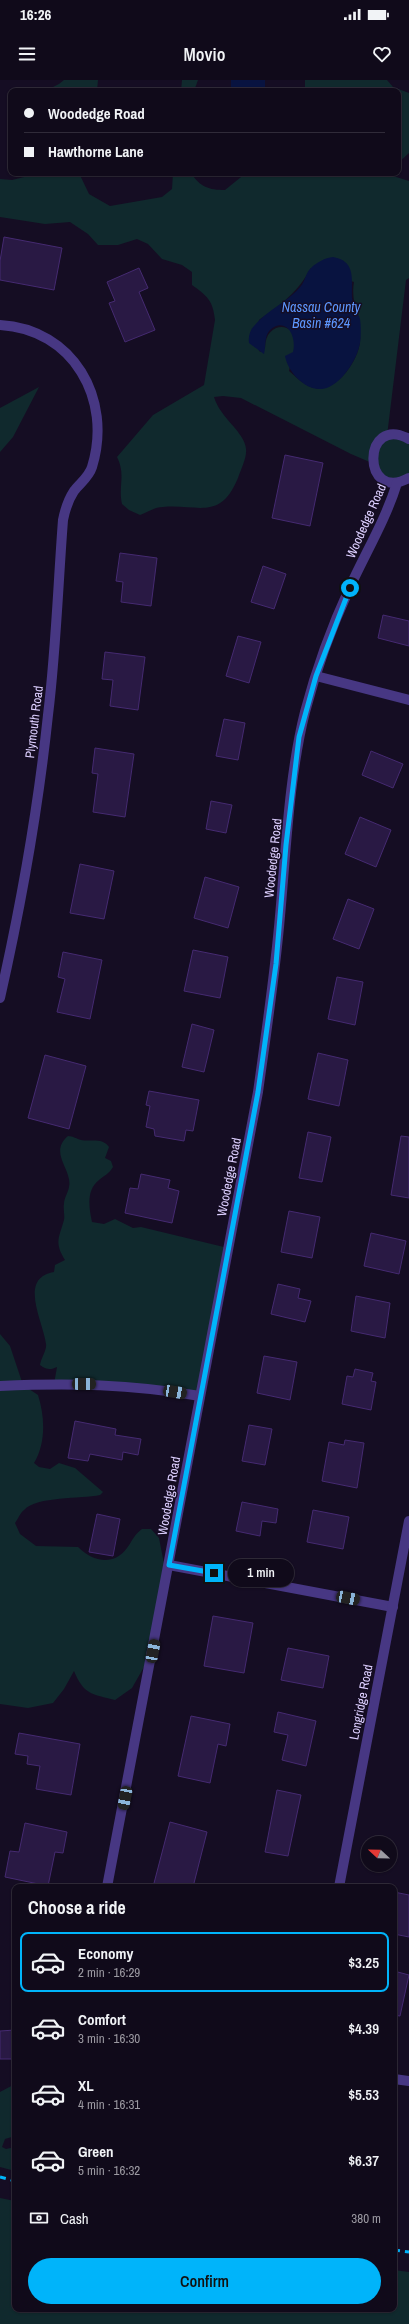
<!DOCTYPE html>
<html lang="en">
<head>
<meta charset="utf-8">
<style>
  :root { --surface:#100a1a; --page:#1e1827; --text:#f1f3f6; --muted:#9c9aa2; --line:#302b39; --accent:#00b4fa }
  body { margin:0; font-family:"Archivo Narrow",sans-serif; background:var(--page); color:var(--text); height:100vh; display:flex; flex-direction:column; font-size:15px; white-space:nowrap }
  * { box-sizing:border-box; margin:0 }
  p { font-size:13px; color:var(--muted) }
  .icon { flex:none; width:22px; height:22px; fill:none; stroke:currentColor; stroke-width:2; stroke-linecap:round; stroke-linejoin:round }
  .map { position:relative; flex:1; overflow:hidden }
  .sheet { position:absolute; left:12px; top:1804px; width:385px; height:428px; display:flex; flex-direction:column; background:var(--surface); border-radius:8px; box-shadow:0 1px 3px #0004,0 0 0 1px var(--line) }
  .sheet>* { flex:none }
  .banner { position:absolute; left:8px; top:8px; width:393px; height:88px; border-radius:8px; box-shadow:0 1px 3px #0004,0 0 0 1px var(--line); display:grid; align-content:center; height:88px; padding:0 16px; background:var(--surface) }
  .needle { width:26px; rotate:292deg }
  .fabs { position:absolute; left:361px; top:1756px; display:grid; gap:8px }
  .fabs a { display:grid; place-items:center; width:36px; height:36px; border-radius:50%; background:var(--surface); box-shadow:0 1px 3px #0004,0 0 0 1px var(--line); font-size:20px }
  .end { position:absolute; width:18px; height:18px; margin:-9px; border:5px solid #00b4fa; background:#111; box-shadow:0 0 0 2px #111 }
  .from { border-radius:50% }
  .bubble { position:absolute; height:28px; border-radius:14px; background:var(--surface); box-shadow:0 1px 3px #0004,0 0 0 1px var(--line); font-size:13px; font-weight:600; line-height:28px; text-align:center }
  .car { position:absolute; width:12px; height:24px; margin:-12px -6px; border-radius:5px; box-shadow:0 0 3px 1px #0007; background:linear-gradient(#222 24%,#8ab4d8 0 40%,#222 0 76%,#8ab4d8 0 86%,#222 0) }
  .banner b { display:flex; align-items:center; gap:14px; height:38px; font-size:15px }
  .banner b+b { border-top:1px solid var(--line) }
  .banner i { width:10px; height:10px; background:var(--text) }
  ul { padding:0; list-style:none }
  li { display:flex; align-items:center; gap:12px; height:60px; margin:0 8px 6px; padding:0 8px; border:2px solid transparent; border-radius:8px }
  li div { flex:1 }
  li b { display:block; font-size:15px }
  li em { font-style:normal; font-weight:600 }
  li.current { border-color:var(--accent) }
  li>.icon { width:36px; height:36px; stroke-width:1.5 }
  h2 { padding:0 16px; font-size:18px; line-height:48px }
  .pay { display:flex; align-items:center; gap:10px; height:44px; padding:0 16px; font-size:15px }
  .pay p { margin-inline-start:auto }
  .button { display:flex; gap:8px; margin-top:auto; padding:8px 16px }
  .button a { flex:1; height:46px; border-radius:24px; background:var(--accent); color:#111; font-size:16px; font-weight:600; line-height:46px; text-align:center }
  .status { display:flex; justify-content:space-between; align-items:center; height:28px; padding:0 20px; background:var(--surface); direction:ltr }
  .status svg { height:11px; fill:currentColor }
  header { display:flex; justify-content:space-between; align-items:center; height:52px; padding:0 16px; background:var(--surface); font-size:18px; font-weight:600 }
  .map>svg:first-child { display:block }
  .green { fill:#10292d; fill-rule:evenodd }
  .water { fill:#081340 }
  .building { fill:#291944; stroke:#452a71 }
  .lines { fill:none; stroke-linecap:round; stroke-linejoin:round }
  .minor { stroke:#473783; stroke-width:10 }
  .rail { stroke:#00b4fa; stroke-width:3; stroke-dasharray:6 5; stroke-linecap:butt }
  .route { stroke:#00b4fa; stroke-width:5 }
  .labels { text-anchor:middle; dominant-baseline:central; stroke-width:3; stroke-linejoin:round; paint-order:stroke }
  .street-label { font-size:13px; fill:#ddcfff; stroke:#150d23 }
  .water-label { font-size:14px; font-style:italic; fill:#5d97ff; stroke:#150d23 }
</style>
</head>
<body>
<div class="status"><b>16:26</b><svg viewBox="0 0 49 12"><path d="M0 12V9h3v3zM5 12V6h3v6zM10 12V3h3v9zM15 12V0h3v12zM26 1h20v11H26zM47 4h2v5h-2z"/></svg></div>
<header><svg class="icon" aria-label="menu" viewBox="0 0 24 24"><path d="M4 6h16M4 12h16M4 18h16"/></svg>Movio<svg class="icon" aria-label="heart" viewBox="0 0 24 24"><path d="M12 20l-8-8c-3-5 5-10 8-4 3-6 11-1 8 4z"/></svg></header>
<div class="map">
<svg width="409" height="2244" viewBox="0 0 409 2244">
  <rect width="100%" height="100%" fill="#150d23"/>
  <g class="green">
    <path d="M 64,0 L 98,0 L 97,11 L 45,11 L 59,4 Z"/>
    <path d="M 182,0 L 198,0 L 194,11 L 181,11 Z"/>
    <path d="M 305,0 L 387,0 L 393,7 L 409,13 L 409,73 L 398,83 L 398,11 L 305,11 Z"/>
    <path d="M 40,93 L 79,93 L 89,114 L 110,126 L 162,117 L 172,109 L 173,93 L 191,93 C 200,107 209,110 225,110 L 246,93 L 393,93 L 393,96 L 409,101 L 409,198 L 406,200 L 387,356 L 409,359 L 409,398 L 390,402 L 372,383 L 351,374 L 241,318 L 223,316 L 214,317 C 220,338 245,352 246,369 C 247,378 241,389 238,398 C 220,441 199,424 163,427 C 155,427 148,432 140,435 L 129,430 L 122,424 C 118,406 126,395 117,377 L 153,335 L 204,305 L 215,240 C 213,220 207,216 192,205 L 192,192 L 182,185 L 162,179 L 148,164 L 137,159 L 118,165 L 98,165 L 88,154 L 70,142 L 45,144 L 0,137 L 0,99 L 12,100 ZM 311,188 L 354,202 C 350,223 362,241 360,262 C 358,282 334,316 311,307 C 303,304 296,297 289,291 C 291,282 295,272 295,263 C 296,241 265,241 265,268 L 260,272 L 257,267 L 259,240 C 282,224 298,212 311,188 Z"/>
    <path d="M 39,307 L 13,357 L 0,372 L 0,328 Z"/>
    <path d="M 68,1056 C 73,1056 77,1059 81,1060 C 91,1062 102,1057 109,1067 L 105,1078 L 111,1081 L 113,1087 C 109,1094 105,1095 99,1100 C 86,1110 89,1128 92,1142 L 104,1144 L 115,1139 L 133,1148 L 141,1147 L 228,1168 L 200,1316 L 54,1304 L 57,1287 C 51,1290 46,1290 40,1285 C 41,1278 47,1270 46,1264 C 43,1241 18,1198 54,1192 L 55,1185 L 65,1180 C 54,1162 59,1158 64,1140 C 65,1135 63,1129 64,1124 C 64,1118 68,1113 69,1107 C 73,1090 48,1073 68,1056 Z"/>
    <path d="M 0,1254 L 10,1266 L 23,1305 L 38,1315 C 45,1337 46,1363 34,1383 L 39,1387 L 50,1389 L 59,1383 L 75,1388 L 103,1412 L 100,1415 C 81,1419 37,1416 24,1430 C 20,1433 18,1439 15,1443 L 20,1454 L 36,1466 L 78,1467 C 92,1481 113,1487 127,1468 C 133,1460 133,1456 142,1449 L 151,1449 L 159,1458 L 167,1499 L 153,1571 L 132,1608 L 115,1620 C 92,1614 84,1615 74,1591 L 64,1609 L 53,1623 L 28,1628 L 0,1624 Z"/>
    <path d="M 15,2004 L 15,2056 L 5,2059 L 2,2067 L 6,2069 L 15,2067 L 15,2091 L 0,2087 L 0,2012 Z"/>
    <path d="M 0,2118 L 15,2121 L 15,2229 L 394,2229 L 394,2190 L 409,2192 L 409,2244 L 0,2244 Z"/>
  </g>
  <g class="water">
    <rect x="231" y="0" width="34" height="11"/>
    <path d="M 333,177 C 357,181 351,201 352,218 C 353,225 358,232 360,239 C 361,245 361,256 360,263 C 357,279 344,300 329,307 C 309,316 288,293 285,276 L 293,272 C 297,256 286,236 270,250 C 264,256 266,267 264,274 L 249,263 C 248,257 250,250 254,246 C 267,230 288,222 301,206 C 305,201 306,192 311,188 C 317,182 325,178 333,177 Z"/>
  </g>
  <g class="building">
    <path d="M 4,157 L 62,168 L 54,210 L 0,200 L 0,181 Z"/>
    <path d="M 139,188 L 148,208 L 139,212 L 155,250 L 125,262 L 109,223 L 115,221 L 107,202 Z"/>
    <path d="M 285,375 L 323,383 L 310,446 L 272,438 Z"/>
    <path d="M 120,473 L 157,478 L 151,526 L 121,522 L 123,502 L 116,501 Z"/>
    <path d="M 263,486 L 286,494 L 274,529 L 251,522 Z"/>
    <path d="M 383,535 L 409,541 L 409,566 L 378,558 Z"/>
    <path d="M 238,556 L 261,562 L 249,603 L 226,596 Z"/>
    <path d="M 105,572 L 145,577 L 138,630 L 110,626 L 113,600 L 102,599 Z"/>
    <path d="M 224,639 L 245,643 L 238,680 L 216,676 Z"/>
    <path d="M 95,668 L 134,674 L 125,737 L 93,732 L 98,694 L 92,693 Z"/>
    <path d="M 371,671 L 403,684 L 393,708 L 362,695 Z"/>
    <path d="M 211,721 L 232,725 L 226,753 L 206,749 Z"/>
    <path d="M 360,737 L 391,750 L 376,787 L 345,774 Z"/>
    <path d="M 80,784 L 114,791 L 104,839 L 70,833 Z"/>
    <path d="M 205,797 L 239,807 L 228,848 L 194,838 Z"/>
    <path d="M 348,819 L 374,829 L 359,869 L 333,859 Z"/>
    <path d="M 193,870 L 228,877 L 220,918 L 184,911 Z"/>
    <path d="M 63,872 L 102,880 L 90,939 L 57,932 L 65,899 L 58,897 Z"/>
    <path d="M 337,897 L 363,902 L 355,945 L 328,939 Z"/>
    <path d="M 192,944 L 214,950 L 204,992 L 182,987 Z"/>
    <path d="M 318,973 L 348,980 L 339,1026 L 308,1019 Z"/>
    <path d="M 45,975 L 86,986 L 69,1049 L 28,1038 Z"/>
    <path d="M 149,1011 L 199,1020 L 193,1051 L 186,1050 L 184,1061 L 155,1056 L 154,1049 L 146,1047 L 150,1026 L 146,1025 Z"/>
    <path d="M 308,1052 L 331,1057 L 322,1102 L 299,1098 Z"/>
    <path d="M 401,1056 L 409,1057 L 409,1118 L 391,1115 Z"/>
    <path d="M 141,1094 L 170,1100 L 168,1108 L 179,1111 L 172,1143 L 125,1133 L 130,1108 L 138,1109 Z"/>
    <path d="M 289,1131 L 320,1137 L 312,1178 L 281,1172 Z"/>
    <path d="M 371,1153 L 406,1161 L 399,1194 L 364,1186 Z"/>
    <path d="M 278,1204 L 300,1209 L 298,1218 L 311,1221 L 305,1242 L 271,1234 Z"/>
    <path d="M 356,1216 L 390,1223 L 385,1258 L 351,1251 Z"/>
    <path d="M 264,1276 L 297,1282 L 290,1320 L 257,1313 Z"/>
    <path d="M 355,1289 L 373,1293 L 371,1301 L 376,1302 L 371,1330 L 342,1324 L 347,1296 L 353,1297 Z"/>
    <path d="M 75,1341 L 116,1349 L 115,1355 L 141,1359 L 138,1375 L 123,1372 L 122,1380 L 90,1374 L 88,1381 L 68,1378 Z"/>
    <path d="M 249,1345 L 272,1349 L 265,1385 L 242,1381 Z"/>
    <path d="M 345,1360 L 364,1363 L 357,1408 L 322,1401 L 329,1362 L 344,1365 Z"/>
    <path d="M 242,1422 L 278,1429 L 276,1443 L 262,1441 L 260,1456 L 236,1451 Z"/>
    <path d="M 313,1430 L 349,1437 L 343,1469 L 307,1462 Z"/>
    <path d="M 97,1434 L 120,1439 L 113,1476 L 89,1472 Z"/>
    <path d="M 213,1536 L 253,1543 L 244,1593 L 204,1586 Z"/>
    <path d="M 288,1568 L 329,1576 L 323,1608 L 281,1600 Z"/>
    <path d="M 278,1632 L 316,1641 L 306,1686 L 282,1680 L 288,1655 L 274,1652 Z"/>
    <path d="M 191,1636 L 230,1644 L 226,1666 L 218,1664 L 210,1703 L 178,1696 Z"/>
    <path d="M 19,1653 L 80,1664 L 71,1715 L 36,1709 L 40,1686 L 27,1684 L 28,1676 L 15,1674 Z"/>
    <path d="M 277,1710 L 301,1715 L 288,1776 L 265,1772 Z"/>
    <path d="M 170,1742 L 207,1752 L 193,1807 L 153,1807 Z"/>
    <path d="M 25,1743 L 67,1752 L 63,1773 L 55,1772 L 48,1806 L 5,1797 L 10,1771 L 19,1772 Z"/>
    <path d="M 394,1812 L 409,1815 L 409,1857 L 394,1854 Z"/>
    <path d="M 394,1891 L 409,1895 L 400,1936 L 394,1935 Z"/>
    <path d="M 15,1950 L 15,1979 L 0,1979 L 0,1951 Z"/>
  </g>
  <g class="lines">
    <g class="minor">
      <path d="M 0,245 C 73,249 113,319 92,387 C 89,397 80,403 74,411 C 68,420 65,430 63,440 C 58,505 56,570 48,635 C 38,730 21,825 0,918"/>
      <path d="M 409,359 C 362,333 361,424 409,398"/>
      <path d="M 316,596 L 409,620"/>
      <path d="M 0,1306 C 72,1303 129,1304 200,1316"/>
      <path d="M 169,1485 L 393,1527"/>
      <path d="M 107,1807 L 258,1012 C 266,954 275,895 280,836 C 286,771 289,695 305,632 C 316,590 332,546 350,507 C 366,472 386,439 397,403"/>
      <path d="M 339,1807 L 409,1441"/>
      <path d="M 394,1999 L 409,2001"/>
    </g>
    <g class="rail">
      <path d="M 0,2097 L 15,2101"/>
      <path d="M 394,2170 L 409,2172"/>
    </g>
  </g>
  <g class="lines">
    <path class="route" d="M 214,1493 L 169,1485 L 258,1012 L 276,884 L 286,765 L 299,657 L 316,596 L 350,508"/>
  </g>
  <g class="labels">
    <g class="street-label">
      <text transform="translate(366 441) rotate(-66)">Woodedge Road</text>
      <text transform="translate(34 642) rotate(-83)">Plymouth Road</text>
      <text transform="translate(273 778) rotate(-84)">Woodedge Road</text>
      <text transform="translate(229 1097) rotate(-79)">Woodedge Road</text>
      <text transform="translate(169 1416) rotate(-80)">Woodedge Road</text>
      <text transform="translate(361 1622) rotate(-79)">Longridge Road</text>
    </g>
    <g class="water-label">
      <text x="321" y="227">Nassau County<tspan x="321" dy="16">Basin #624</tspan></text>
    </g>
  </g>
</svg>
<div class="fabs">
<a><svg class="needle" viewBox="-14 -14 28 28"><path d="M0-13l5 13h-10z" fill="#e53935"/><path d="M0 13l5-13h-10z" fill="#9c9aa2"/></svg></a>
</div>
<i class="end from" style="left:350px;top:508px"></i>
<i class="end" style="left:214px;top:1493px"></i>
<div class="bubble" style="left:228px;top:1479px;width:66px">1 min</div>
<i class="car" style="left:84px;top:1304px;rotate:90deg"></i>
<i class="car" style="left:175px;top:1312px;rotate:100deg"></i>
<i class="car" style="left:348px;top:1518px;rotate:101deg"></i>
<i class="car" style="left:153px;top:1571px;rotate:11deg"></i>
<i class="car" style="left:125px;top:1718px;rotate:191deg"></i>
<div class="banner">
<b><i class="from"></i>Woodedge Road</b>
<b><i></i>Hawthorne Lane</b>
</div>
<section class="sheet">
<h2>Choose a ride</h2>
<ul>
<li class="current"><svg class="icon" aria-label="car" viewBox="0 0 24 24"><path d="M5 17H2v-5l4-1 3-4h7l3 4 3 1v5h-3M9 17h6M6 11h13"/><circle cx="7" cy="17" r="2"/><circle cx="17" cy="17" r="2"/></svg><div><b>Economy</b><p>2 min · 16:29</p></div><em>$3.25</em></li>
<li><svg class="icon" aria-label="car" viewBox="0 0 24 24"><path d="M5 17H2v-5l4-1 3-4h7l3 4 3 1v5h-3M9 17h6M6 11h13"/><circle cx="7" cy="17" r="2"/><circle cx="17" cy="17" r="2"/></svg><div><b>Comfort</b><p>3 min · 16:30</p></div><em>$4.39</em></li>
<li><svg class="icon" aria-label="car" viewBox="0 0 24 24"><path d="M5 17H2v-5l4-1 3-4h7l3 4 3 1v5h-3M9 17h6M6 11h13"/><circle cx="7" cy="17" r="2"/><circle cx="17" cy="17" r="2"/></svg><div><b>XL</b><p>4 min · 16:31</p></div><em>$5.53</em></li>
<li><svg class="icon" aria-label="car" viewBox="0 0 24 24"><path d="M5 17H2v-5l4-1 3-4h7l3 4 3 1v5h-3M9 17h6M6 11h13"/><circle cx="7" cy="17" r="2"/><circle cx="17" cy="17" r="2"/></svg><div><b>Green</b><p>5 min · 16:32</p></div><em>$6.37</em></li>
</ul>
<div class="pay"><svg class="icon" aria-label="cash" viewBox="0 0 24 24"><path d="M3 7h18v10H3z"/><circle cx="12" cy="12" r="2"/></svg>Cash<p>380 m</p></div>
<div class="button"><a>Confirm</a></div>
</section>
</div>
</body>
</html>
